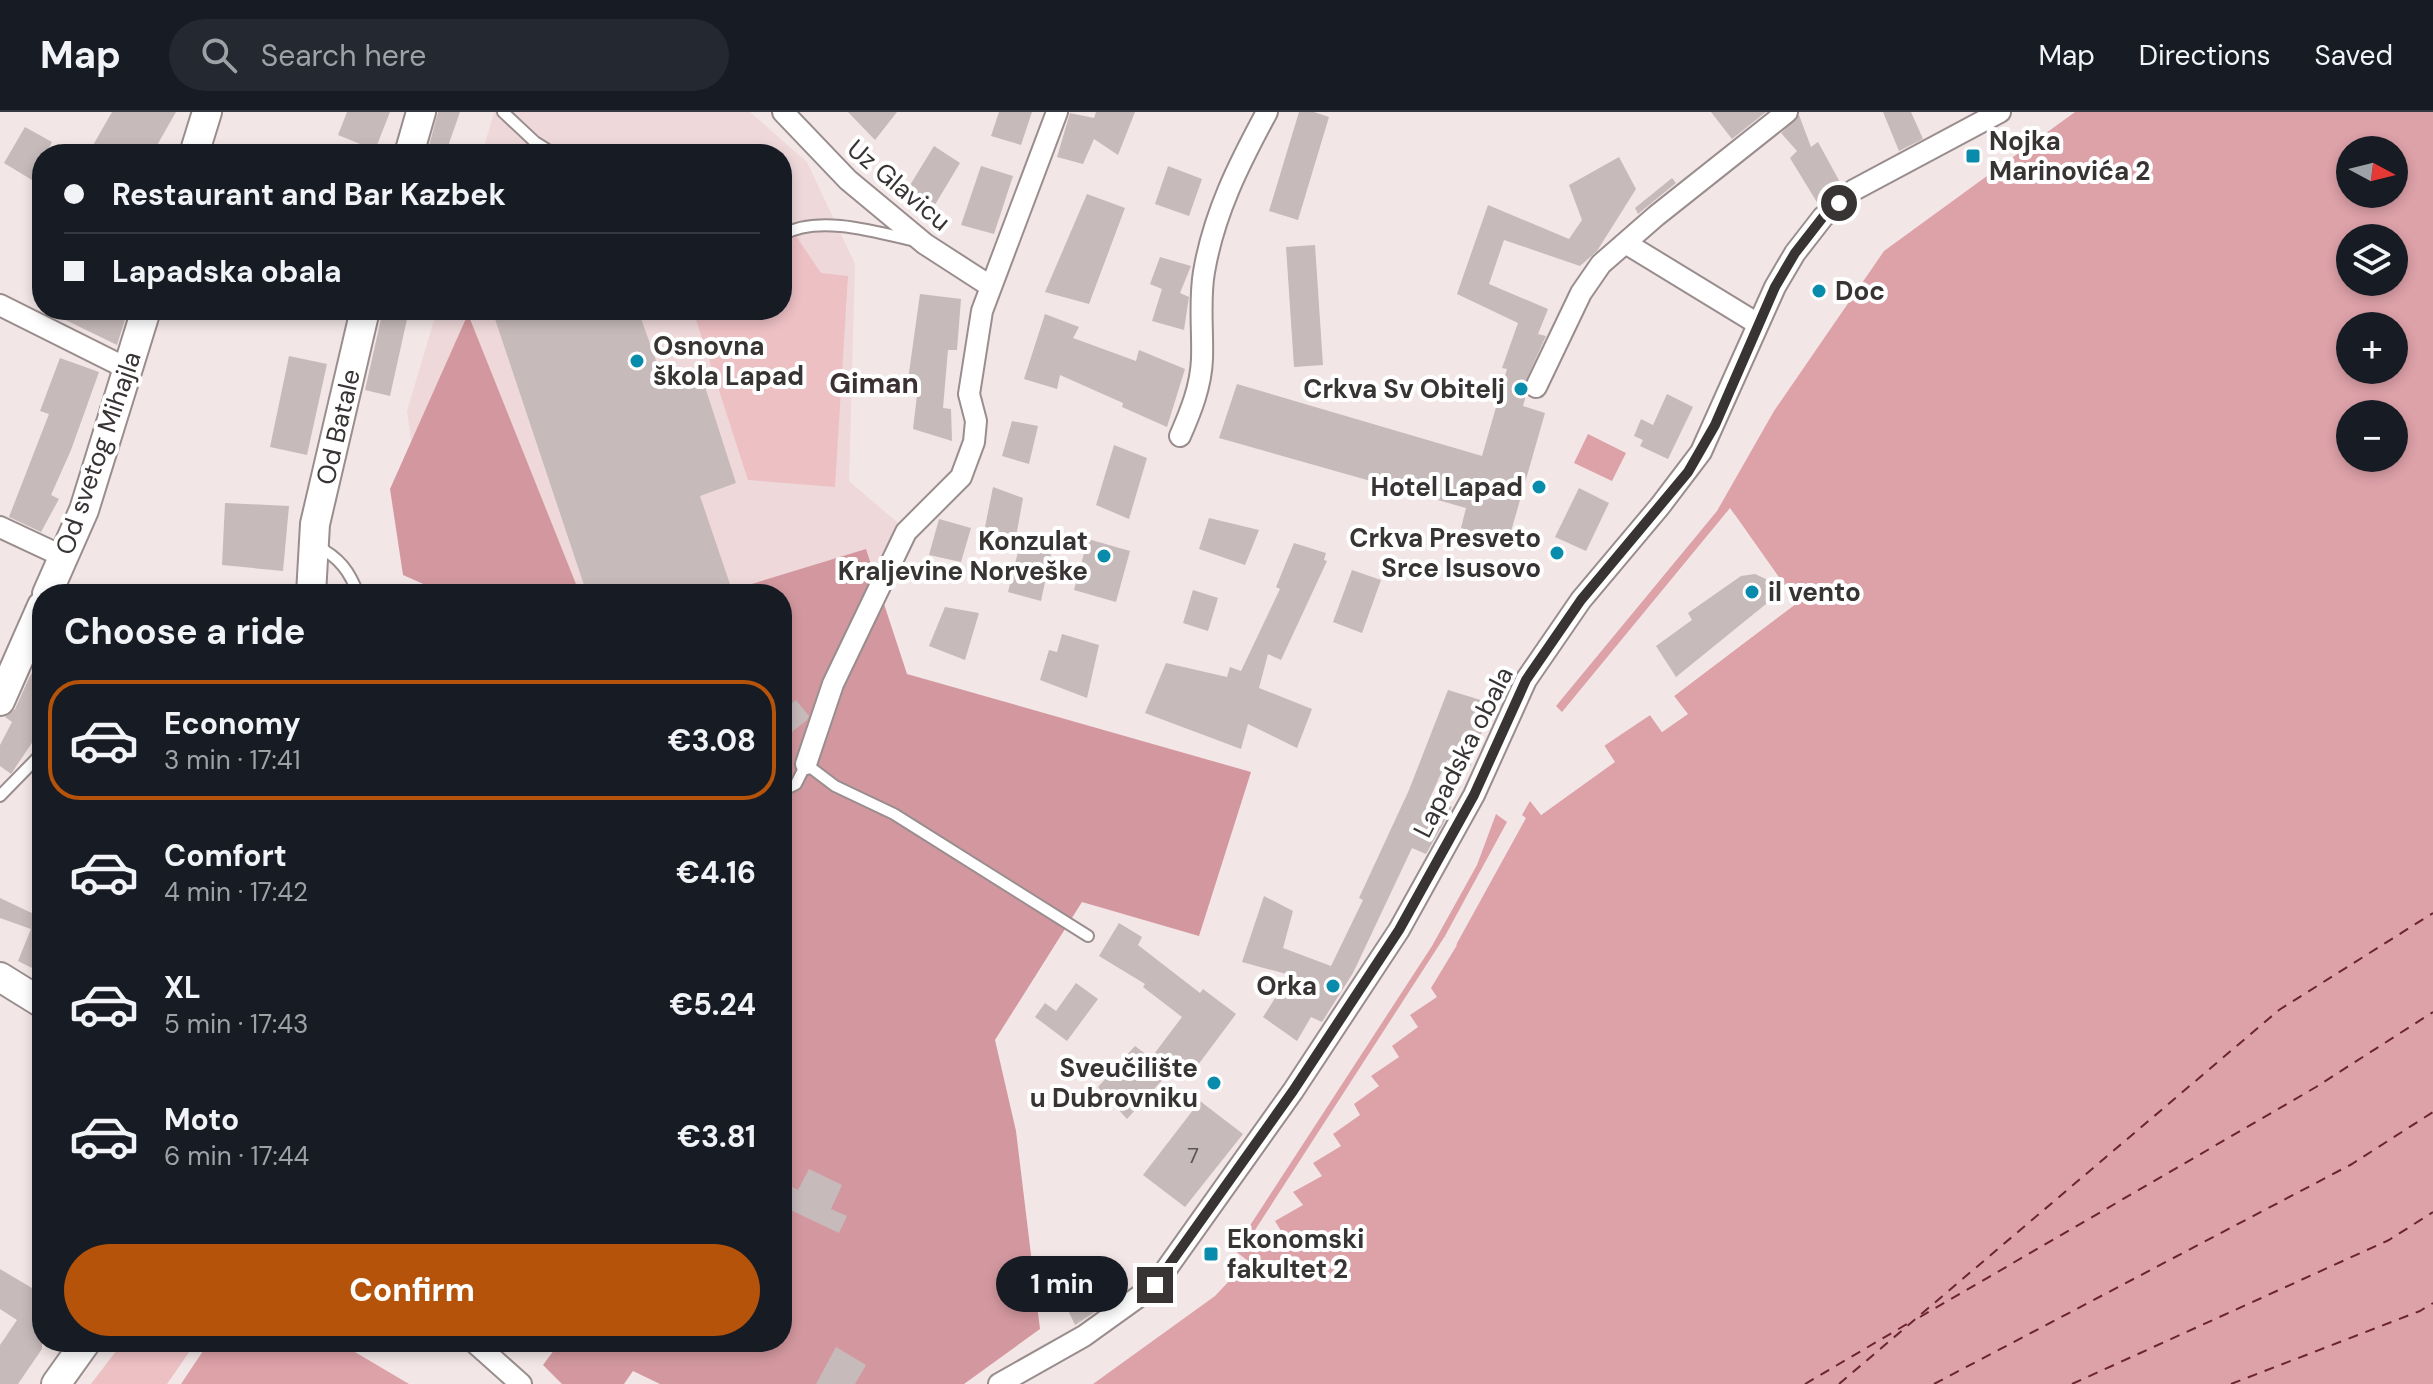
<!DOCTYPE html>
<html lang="en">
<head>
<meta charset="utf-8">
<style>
  :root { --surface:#171b24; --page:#242831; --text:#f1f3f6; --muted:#9ea1a6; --line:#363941; --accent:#b45309 }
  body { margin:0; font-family:"DM Sans",sans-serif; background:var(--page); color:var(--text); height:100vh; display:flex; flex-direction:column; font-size:30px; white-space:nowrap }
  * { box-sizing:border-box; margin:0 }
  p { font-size:26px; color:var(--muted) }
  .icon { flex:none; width:44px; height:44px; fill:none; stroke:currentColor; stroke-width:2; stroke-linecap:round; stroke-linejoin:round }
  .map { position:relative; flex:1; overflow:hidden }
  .drawer { position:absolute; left:32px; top:472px; width:760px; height:768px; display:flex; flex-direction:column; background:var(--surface); border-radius:32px; box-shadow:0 4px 12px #0003 }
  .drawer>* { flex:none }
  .banner { position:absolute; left:32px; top:32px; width:760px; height:176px; border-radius:32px; box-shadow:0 4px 12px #0003; display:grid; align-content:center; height:176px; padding:0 32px; background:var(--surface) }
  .needle { width:52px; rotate:97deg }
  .buttons { position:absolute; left:2336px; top:24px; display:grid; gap:16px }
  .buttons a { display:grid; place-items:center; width:72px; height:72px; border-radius:50%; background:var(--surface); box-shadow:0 4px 12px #0003; font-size:40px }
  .end { position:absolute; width:36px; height:36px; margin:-18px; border:10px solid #393434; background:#fff; box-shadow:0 0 0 4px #fff }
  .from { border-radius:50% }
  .bubble { position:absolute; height:56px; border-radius:28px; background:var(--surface); box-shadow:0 4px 12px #0003; font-size:26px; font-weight:700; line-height:56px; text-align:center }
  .banner b { display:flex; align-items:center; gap:28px; height:76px; font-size:30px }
  .banner b+b { border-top:2px solid var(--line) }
  .banner i { width:20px; height:20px; background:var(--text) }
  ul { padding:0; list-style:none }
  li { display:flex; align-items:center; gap:24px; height:120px; margin:0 16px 12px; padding:0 16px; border:4px solid transparent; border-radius:32px }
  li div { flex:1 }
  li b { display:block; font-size:30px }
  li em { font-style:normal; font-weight:700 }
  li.active { border-color:var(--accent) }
  li>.icon { width:72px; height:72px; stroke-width:1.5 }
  h2 { padding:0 32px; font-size:36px; line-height:96px }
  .primary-button { display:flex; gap:16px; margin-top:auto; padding:16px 32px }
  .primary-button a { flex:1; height:92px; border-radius:48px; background:var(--accent); color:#fff; font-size:32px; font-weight:700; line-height:92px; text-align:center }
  header { display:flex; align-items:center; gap:48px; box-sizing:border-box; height:112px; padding:0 40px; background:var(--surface); border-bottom:2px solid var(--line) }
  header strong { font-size:38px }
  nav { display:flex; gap:44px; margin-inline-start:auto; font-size:28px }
  .search { width:560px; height:72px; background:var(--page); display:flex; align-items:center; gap:20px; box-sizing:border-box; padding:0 28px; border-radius:44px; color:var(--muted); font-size:30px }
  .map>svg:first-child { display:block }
  .built { fill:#eed8da }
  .green { fill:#edc0c4 }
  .forest { fill:#d3989f }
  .water { fill:#dda1a8; fill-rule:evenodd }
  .pier { fill:#f3e6e7 }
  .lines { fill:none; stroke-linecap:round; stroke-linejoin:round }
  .ferry { stroke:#6b2432; stroke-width:2; stroke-dasharray:10 8; stroke-linecap:butt }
  .building { fill:#c7babb }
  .lane-casing { stroke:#998d8e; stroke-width:14 }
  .street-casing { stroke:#998d8e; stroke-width:24 }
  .secondary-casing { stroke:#998d8e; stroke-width:32 }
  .lane { stroke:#fff; stroke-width:10 }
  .street { stroke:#fff; stroke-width:20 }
  .secondary { stroke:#fff; stroke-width:28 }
  .route { stroke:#393434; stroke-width:10 }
  .poi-dot { fill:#098cac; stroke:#fff; stroke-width:3 }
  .labels { text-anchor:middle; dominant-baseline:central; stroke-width:8; stroke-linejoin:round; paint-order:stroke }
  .number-label { font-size:22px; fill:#5c5656 }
  .poi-label { font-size:26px; font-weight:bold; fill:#393434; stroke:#fff; text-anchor:end }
  .street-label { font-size:26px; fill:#393434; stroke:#fff }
  .neighbourhood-label { font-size:28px; font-weight:bold; fill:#3b3132; stroke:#fff }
</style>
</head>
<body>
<header>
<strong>Map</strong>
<div class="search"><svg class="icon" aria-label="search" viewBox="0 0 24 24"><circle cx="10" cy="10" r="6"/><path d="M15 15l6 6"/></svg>Search here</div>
<nav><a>Map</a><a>Directions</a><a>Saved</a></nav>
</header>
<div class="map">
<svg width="2433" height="1272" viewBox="0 0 2433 1272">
  <rect width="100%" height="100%" fill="#f3e6e7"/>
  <path class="built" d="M 494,0 L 750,0 L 807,50 L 855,152 L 849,369 L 898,411 L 825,561 L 782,482 L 490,482 L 422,403 L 407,299 L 437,198 L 782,198 L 782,42 L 482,42 Z"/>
  <g class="green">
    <path d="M 796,124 L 821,161 L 848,164 L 835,375 L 748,368 L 693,198 L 782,198 L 782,133 Z"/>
    <path d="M 123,1230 L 196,1230 L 167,1272 L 91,1272 Z"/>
  </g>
  <g class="forest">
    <path d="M 468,202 L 580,482 L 446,482 L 403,463 L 390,377 Z"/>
    <path d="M 866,437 L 907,562 L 1251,660 L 1199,824 L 1082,790 L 995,928 L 1016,1019 L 1040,1217 L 964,1272 L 660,1272 L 633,1259 L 624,1272 L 562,1272 L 543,1253 L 560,1230 L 782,1230 L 782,925 L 790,914 L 782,907 L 782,482 L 719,482 Z"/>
  </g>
  <g class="water">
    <path d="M 2075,0 L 2433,0 L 2433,1272 L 1093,1272 L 1215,1184 L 1248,1149 L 1234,1138 L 1432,834 L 1477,753 L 1496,702 L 1507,710 L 1445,824 L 1456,833 L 1526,706 L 1522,703 L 1530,689 L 1541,703 L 1614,650 L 1604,634 L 1650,603 L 1662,620 L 1687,602 L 1674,584 L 1797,491 L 1730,396 L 1562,600 L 1556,594 L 1717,399 L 1774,299 L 1884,139 ZM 2350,38 L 2394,38 L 2394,82 L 2350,82 ZM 2350,126 L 2394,126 L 2394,170 L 2350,170 ZM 2350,214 L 2394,214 L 2394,258 L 2350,258 ZM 2350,302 L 2394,302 L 2394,346 L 2350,346 Z"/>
    <path d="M 1588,322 L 1626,341 L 1612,369 L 1574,351 Z"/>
    <path d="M 209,1230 L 338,1230 L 409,1272 L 181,1272 Z"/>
  </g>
  <g class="pier">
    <path d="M 1735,403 L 1797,491 L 1674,584 L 1688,602 L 1662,620 L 1650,603 L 1604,633 L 1615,650 L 1541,703 L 1530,685 L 1542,698 L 1609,649 L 1600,636 L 1600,631 L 1648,599 L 1653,600 L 1663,615 L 1682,601 L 1670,586 L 1671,581 L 1792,490 L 1732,407 Z"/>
    <path d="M 1445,824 L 1457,833 L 1431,876 L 1437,885 L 1410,903 L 1418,915 L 1392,934 L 1399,945 L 1371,964 L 1379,974 L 1354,992 L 1360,1003 L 1333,1022 L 1341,1034 L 1313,1051 L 1322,1064 L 1293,1080 L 1303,1093 L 1275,1109 L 1283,1122 L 1256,1141 L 1246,1132 Z"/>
  </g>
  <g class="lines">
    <g class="ferry">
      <path d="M 1920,1205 L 2316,975 L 2433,900"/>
      <path d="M 1805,1272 L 1907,1212"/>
      <path d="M 1839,1272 L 2279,898 L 2433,801"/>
      <path d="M 1934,1272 L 2352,1052 L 2433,1000"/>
      <path d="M 2072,1272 L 2389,1128 L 2433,1100"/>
      <path d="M 2231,1272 L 2420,1199 L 2433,1191"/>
    </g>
  </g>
  <g class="building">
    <path d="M 112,0 L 176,0 L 152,42 L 88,42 Z"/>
    <path d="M 347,0 L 390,0 L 375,38 L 338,23 Z"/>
    <path d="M 438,0 L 460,0 L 446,40 L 429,34 Z"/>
    <path d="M 848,0 L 897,0 L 875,28 Z"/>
    <path d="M 999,0 L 1032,0 L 1021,33 L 991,24 Z"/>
    <path d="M 1096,0 L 1135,0 L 1118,43 L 1094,27 L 1083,52 L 1057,45 L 1070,1 L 1094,6 Z"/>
    <path d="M 1299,0 L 1314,0 L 1329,5 L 1298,108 L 1269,99 Z"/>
    <path d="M 1711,0 L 1766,0 L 1732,27 Z"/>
    <path d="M 1883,0 L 1911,0 L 1923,27 L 1899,39 Z"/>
    <path d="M 1799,3 L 1811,35 L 1818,30 L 1841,72 L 1818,92 L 1790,46 L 1797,39 L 1781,21 Z"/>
    <path d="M 25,15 L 52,30 L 46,42 L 42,42 L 42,49 L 32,68 L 4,51 Z"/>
    <path d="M 934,34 L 960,51 L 930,101 L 904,83 Z"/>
    <path d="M 1619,45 L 1636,77 L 1597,139 L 1580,154 L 1504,128 L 1489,172 L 1548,197 L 1538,222 L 1546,224 L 1523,275 L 1526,283 L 1523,294 L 1545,301 L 1508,430 L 1461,416 L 1466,396 L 1219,326 L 1237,272 L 1482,344 L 1507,257 L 1502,256 L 1518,211 L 1457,182 L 1488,93 L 1569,127 L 1582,108 L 1569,73 Z"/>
    <path d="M 981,54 L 1013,64 L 994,122 L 961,113 Z"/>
    <path d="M 1168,54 L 1202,67 L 1189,104 L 1155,92 Z"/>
    <path d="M 1672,66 L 1676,71 L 1638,102 L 1635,96 Z"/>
    <path d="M 1087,82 L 1125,96 L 1089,192 L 1045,180 Z"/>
    <path d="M 1315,133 L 1323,253 L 1294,255 L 1286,135 Z"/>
    <path d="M 1160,145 L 1191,154 L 1180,181 L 1189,185 L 1184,218 L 1152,209 L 1162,177 L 1150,172 Z"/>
    <path d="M 920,182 L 961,187 L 957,238 L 948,238 L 943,296 L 951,297 L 952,329 L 913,317 L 917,283 L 906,282 Z"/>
    <path d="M 45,198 L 128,198 L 117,233 Z"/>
    <path d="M 383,198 L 409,198 L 390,284 L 365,278 Z"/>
    <path d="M 492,198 L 638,198 L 664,271 L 700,259 L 736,371 L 700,384 L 732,478 L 718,482 L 587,482 Z"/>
    <path d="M 1045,202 L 1079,215 L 1073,226 L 1136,249 L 1139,238 L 1185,257 L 1167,315 L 1122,295 L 1123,291 L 1060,263 L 1057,277 L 1024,267 Z"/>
    <path d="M 289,244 L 327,252 L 307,343 L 270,335 Z"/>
    <path d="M 60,246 L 99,260 L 71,338 L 51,383 L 59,387 L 41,420 L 9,405 L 49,302 L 40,299 Z"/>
    <path d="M 1667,282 L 1693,295 L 1668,347 L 1640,334 L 1643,328 L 1634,324 L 1641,307 L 1653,313 Z"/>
    <path d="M 1012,309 L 1038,314 L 1029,352 L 1002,344 Z"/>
    <path d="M 1114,333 L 1147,346 L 1129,407 L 1096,393 Z"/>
    <path d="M 993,375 L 1023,386 L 1016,425 L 985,415 Z"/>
    <path d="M 1579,376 L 1609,391 L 1586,439 L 1555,425 Z"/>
    <path d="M 225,391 L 289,394 L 283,459 L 222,453 Z"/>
    <path d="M 1209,406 L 1259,418 L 1245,453 L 1199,437 Z"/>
    <path d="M 939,407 L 971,416 L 961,450 L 929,443 Z"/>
    <path d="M 1088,427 L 1130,439 L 1116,490 L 1074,478 Z"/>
    <path d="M 1294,431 L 1326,441 L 1324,448 L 1327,449 L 1281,548 L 1268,542 L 1259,576 L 1312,597 L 1297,636 L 1248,612 L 1241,637 L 1145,601 L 1166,551 L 1227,565 L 1230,555 L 1241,559 L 1280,477 L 1276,475 Z"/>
    <path d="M 1020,432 L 1052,437 L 1041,489 L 1008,480 Z"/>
    <path d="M 1352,458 L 1381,468 L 1362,521 L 1333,510 Z"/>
    <path d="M 1755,462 L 1766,467 L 1770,479 L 1766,492 L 1676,565 L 1656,534 L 1692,508 L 1688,501 L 1741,464 Z"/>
    <path d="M 1193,478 L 1218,486 L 1208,519 L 1183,511 Z"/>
    <path d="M 945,495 L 979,501 L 965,548 L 929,534 Z"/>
    <path d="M 1062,522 L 1099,533 L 1087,586 L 1040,568 L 1049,538 L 1057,540 Z"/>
    <path d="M 42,545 L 42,616 L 11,662 L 0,654 L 0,633 L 12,610 L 5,605 L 15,597 L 30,564 Z"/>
    <path d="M 1448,578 L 1497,593 L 1488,617 L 1483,616 L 1470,656 L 1447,648 L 1430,686 L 1452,695 L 1442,714 L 1426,742 L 1412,736 L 1353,861 L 1322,910 L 1311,905 L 1297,929 L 1263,905 L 1290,863 L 1242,850 L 1264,784 L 1293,799 L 1283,836 L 1331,854 L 1363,788 L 1359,786 L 1409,678 Z"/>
    <path d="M 796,588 L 809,604 L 807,608 L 782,628 L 782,599 Z"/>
    <path d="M 0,786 L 36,803 L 42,790 L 42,861 L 18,849 L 31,817 L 0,806 Z"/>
    <path d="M 1119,811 L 1142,825 L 1138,833 L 1200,881 L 1203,877 L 1236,902 L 1189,965 L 1175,954 L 1127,1007 L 1098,975 L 1135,934 L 1151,946 L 1182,905 L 1143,875 L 1145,872 L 1099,844 Z"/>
    <path d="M 1076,871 L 1098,887 L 1067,929 L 1035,905 L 1045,891 L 1056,899 Z"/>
    <path d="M 1200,989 L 1243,1022 L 1185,1095 L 1143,1063 Z"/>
    <path d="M 809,1057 L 842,1073 L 831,1097 L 847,1104 L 839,1121 L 782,1094 L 782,1070 L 798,1078 Z"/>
    <path d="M 1073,1155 L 1086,1183 L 1094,1179 L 1102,1195 L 1075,1213 L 1052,1164 Z"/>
    <path d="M 0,1157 L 42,1182 L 42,1237 L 18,1272 L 0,1272 L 0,1233 L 17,1208 L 0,1197 Z"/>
    <path d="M 836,1235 L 866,1253 L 855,1272 L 816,1272 Z"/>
  </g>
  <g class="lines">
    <g class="lane-casing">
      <g id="lane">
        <path d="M 503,0 L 535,30 L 554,42"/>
        <path d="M 782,123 C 818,102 877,120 915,129"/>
        <path d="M 318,435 C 339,445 350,460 358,482"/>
        <path d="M 782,673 L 788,676 L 796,672 L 806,652 L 835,674 L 894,702 L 1088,824"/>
        <path d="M 0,684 L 42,641"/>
      </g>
    </g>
    <g class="street-casing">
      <g id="street">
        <path d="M 783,0 L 848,68 L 925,132 L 990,174"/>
        <path d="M 1627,132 L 1758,212"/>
        <path d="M 0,193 L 128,257"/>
        <path d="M 1536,275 L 1581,181 L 1601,152 L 1656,104 L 1787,0"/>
        <path d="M 1180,324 C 1191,299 1201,274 1202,247 C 1203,218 1199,188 1204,160 C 1214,101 1239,52 1267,0"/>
        <path d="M 0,415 L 64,445"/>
        <path d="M 806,652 L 833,572 L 906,420 L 961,365 L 974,330 L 976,309 L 969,282 L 982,199 L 1057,0"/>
        <path d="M 474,1230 L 521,1272"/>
        <path d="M 999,1272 L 1084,1224 L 1155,1173 L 1293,979 L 1399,818 L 1474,683 L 1526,568 L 1581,488 L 1660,394 L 1701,340 L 1775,175 L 1795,141 L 1823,105 L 1854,78 L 2000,0"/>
      </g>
    </g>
    <g class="secondary-casing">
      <g id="secondary">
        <path d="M 194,42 L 207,0"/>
        <path d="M 409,42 L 421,0"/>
        <path d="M 47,482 L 84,398 L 146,198"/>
        <path d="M 311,482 L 315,412 L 365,198"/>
        <path d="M 0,589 L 42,494"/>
        <path d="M 0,865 L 42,891"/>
        <path d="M 56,1272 L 86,1230"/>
      </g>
    </g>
    <use href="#lane" class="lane"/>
    <use href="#street" class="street"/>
    <use href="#secondary" class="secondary"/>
  </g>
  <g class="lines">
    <path class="route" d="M 1155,1173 L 1293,979 L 1399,818 L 1474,683 L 1526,568 L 1581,488 L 1688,360 L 1715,313 L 1775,175 L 1795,141 L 1823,105 L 1839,91"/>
  </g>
  <g class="poi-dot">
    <rect x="1965" y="36" width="16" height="16" rx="4"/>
    <circle cx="1819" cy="179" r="8"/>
    <circle cx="637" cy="249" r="8"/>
    <circle cx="1521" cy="277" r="8"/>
    <circle cx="1539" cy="375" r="8"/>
    <circle cx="1557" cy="441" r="8"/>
    <circle cx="1104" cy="444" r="8"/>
    <circle cx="1752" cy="480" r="8"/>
    <circle cx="1333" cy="874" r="8"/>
    <circle cx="1214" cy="971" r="8"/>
    <rect x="1203" y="1134" width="16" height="16" rx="4"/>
  </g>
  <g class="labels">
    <g class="number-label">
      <text x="1193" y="1043">7</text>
    </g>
    <g class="poi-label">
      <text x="1989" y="29" text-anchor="start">Nojka<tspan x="1989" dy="30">Marinovića 2</tspan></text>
      <text x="1835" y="179" text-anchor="start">Doc</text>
      <text x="653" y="234" text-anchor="start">Osnovna<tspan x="653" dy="30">škola Lapad</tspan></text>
      <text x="1505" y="277">Crkva Sv Obitelj</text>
      <text x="1523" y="375">Hotel Lapad</text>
      <text x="1541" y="426">Crkva Presveto<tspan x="1541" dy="30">Srce Isusovo</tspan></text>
      <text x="1088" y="429">Konzulat<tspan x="1088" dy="30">Kraljevine Norveške</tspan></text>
      <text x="1768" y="480" text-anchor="start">il vento</text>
      <text x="1317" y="874">Orka</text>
      <text x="1198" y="956">Sveučilište<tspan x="1198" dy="30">u Dubrovniku</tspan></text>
      <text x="1227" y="1127" text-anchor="start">Ekonomski<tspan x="1227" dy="30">fakultet 2</tspan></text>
    </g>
    <g class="street-label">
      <text transform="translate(899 73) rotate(40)">Uz Glavicu</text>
      <text transform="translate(338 315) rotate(-77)">Od Batale</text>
      <text transform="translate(98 341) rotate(-71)">Od svetog Mihajla</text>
      <text transform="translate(1463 640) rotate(-63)">Lapadska obala</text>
    </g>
    <g class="neighbourhood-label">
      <text x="874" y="271">Giman</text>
    </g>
  </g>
</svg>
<div class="buttons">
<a><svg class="needle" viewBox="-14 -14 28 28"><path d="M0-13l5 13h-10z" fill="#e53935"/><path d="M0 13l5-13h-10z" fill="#9ea1a6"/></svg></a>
<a><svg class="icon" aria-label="layers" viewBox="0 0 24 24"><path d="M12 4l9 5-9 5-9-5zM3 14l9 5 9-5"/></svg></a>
<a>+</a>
<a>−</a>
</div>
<i class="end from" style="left:1839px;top:91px"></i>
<i class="end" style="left:1155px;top:1173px"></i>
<div class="bubble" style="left:996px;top:1144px;width:132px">1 min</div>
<div class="banner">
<b><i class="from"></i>Restaurant and Bar Kazbek</b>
<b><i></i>Lapadska obala</b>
</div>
<section class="drawer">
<h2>Choose a ride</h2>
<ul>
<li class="active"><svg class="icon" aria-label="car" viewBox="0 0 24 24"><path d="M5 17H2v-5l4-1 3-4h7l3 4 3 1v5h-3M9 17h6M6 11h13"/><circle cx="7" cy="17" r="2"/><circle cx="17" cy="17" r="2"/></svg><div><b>Economy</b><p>3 min · 17:41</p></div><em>€3.08</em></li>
<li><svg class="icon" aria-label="car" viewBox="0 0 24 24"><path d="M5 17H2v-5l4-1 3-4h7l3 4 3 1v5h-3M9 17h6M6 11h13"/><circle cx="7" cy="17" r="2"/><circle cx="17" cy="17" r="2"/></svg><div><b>Comfort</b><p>4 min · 17:42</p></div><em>€4.16</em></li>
<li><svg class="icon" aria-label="car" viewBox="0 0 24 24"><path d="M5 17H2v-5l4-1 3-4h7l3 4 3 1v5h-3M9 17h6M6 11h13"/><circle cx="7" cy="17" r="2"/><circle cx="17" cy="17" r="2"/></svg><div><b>XL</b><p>5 min · 17:43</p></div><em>€5.24</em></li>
<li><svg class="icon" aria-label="car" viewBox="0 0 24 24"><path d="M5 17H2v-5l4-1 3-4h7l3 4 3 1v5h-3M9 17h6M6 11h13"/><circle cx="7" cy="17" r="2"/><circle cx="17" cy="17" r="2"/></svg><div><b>Moto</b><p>6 min · 17:44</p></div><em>€3.81</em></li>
</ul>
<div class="primary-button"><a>Confirm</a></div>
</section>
</div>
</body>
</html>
